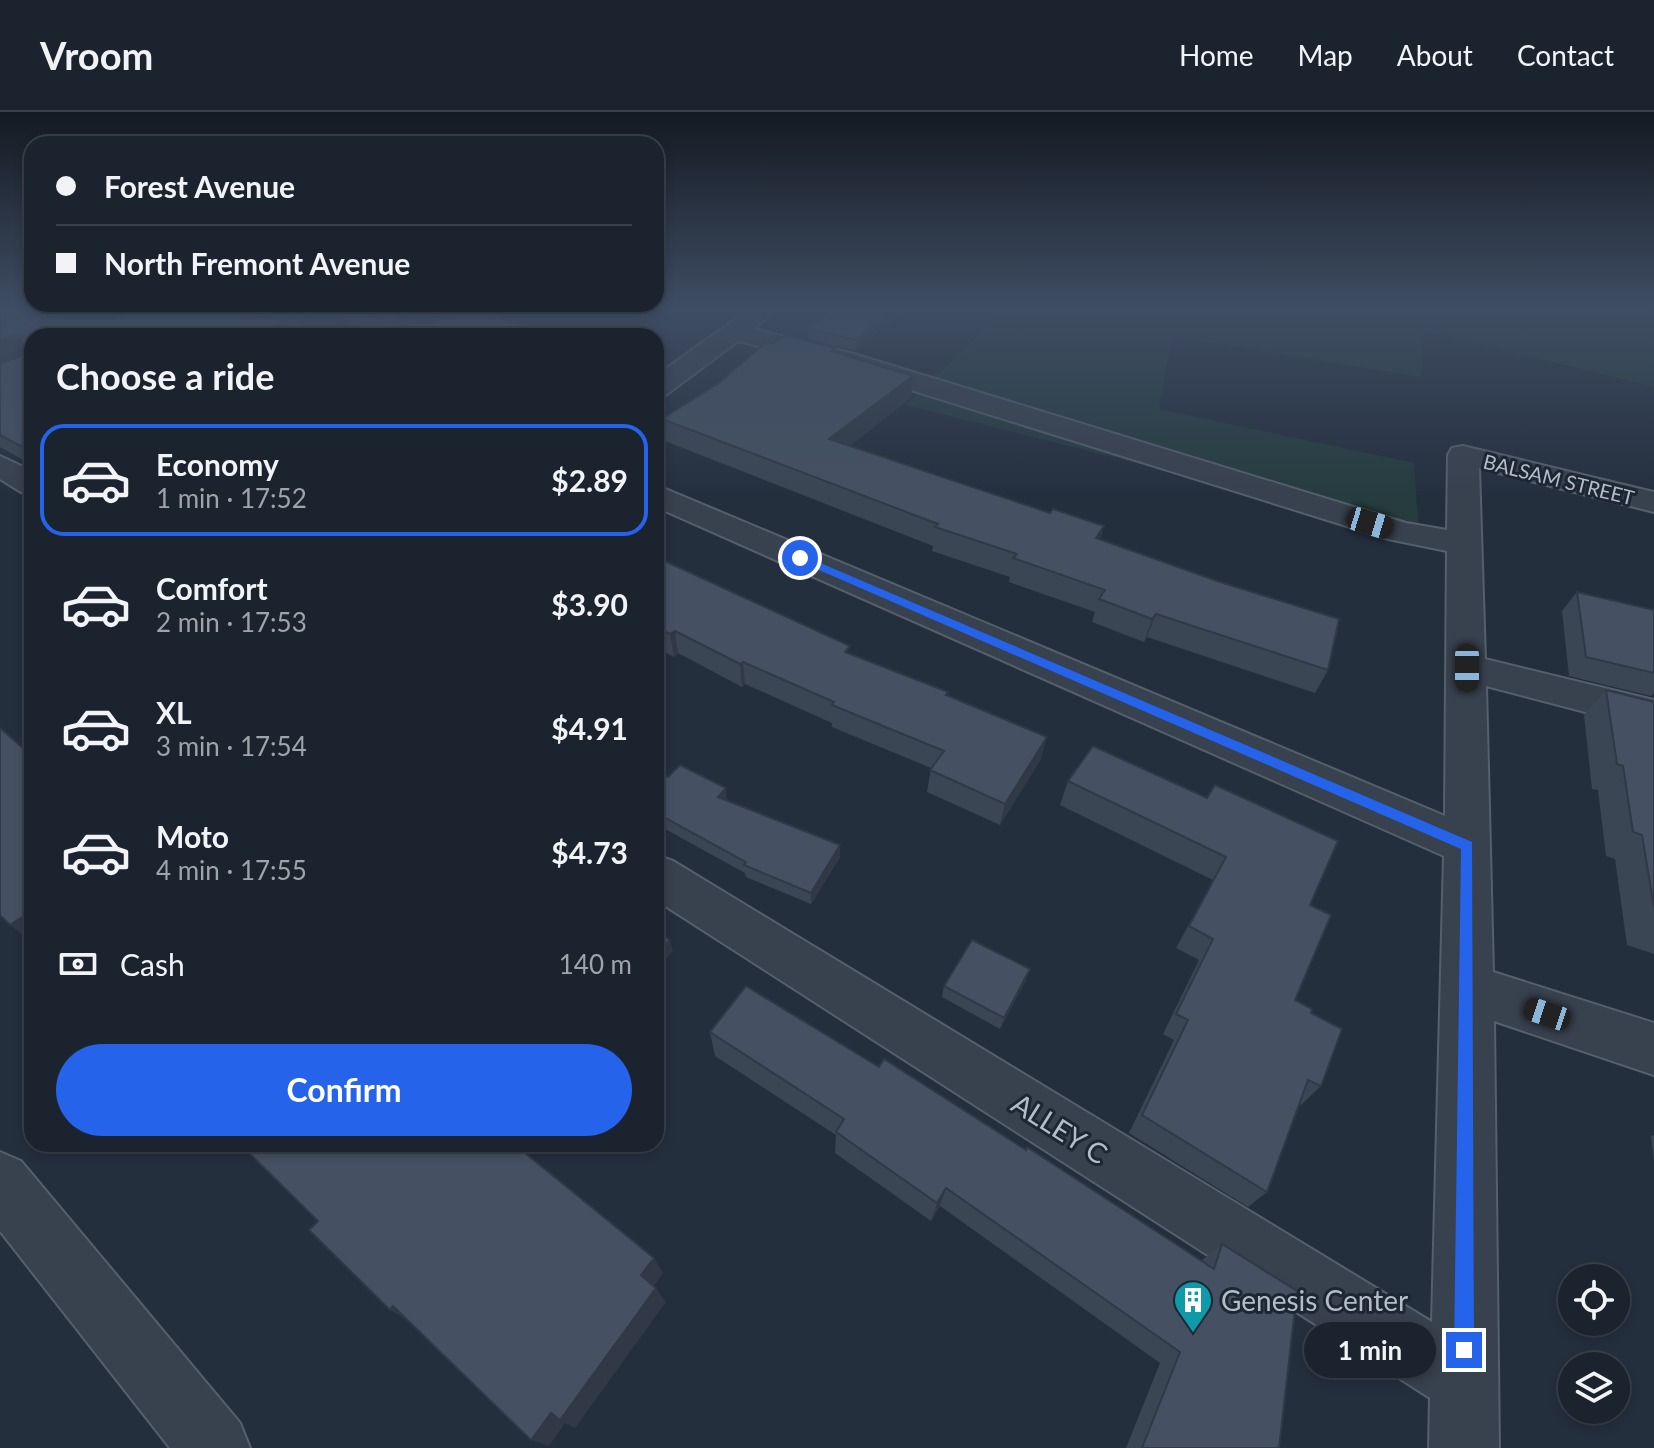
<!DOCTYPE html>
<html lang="en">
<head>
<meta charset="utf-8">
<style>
  :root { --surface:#1b232e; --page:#282f3a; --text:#f1f3f6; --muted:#a0a4aa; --line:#39404a; --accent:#2563eb }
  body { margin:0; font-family:Lato,sans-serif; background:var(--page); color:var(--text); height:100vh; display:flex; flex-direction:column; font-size:30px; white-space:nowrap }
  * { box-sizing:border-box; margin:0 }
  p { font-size:26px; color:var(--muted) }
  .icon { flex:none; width:44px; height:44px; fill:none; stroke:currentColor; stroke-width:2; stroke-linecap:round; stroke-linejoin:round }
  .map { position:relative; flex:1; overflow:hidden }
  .details { position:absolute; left:24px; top:216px; width:640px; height:824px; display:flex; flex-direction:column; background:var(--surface); border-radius:24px; box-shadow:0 4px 12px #0003,0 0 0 2px var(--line) }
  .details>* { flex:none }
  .top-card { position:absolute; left:24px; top:24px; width:640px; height:176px; border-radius:24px; box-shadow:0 4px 12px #0003,0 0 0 2px var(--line); display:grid; align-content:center; height:176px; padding:0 32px; background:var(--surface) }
  .buttons { position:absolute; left:1558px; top:1152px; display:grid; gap:16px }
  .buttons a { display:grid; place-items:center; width:72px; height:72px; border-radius:50%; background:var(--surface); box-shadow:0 4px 12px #0003,0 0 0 2px var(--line); font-size:40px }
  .end { position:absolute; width:36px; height:36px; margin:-18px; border:10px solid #2563eb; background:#fff; box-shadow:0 0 0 4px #fff }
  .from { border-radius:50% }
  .bubble { position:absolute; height:56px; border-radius:28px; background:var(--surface); box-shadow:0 4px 12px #0003,0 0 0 2px var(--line); font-size:26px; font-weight:700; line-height:56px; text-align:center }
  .car { position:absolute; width:24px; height:48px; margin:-24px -12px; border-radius:10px; box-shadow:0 0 6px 2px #0007; background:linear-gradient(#222 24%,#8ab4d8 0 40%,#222 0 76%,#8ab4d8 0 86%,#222 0) }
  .top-card b { display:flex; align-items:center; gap:28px; height:76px; font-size:30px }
  .top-card b+b { border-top:2px solid var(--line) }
  .top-card i { width:20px; height:20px; background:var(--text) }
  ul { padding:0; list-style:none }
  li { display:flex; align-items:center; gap:24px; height:112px; margin:0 16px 12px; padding:0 16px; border:4px solid transparent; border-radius:24px }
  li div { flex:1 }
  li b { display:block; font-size:30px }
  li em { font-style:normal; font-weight:700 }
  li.current { border-color:var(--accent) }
  li>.icon { width:72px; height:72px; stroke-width:1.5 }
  h2 { padding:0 32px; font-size:36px; line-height:96px }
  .pay { display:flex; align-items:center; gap:20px; height:88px; padding:0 32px; font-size:30px }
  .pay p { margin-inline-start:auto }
  .action { display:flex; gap:16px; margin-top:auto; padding:16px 32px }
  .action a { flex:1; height:92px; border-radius:48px; background:var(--accent); color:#fff; font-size:32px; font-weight:700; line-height:92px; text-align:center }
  header { display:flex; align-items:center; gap:48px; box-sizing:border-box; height:112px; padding:0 40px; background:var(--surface); border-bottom:2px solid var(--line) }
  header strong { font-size:38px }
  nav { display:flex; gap:44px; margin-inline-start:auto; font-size:28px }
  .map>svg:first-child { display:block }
  .green { fill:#263c3f }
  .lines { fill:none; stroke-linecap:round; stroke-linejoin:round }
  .minor-casing { stroke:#565f6c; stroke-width:4 }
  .minor { fill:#38414e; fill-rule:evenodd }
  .wall { fill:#3b4654 }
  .shaded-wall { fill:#303945 }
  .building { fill:#455162; stroke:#303945; stroke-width:2 }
  .route { fill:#2563eb }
  .labels { text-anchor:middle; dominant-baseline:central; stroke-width:6; stroke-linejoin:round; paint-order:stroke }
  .far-street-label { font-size:20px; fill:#b4bcc9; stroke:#1d2633 }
  .near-street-label { font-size:28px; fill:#b4bcc9; stroke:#1d2633 }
  .near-poi-label { font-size:28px; fill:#b4bcc9; stroke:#1d2633; text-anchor:start }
</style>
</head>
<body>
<header>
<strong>Vroom</strong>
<nav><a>Home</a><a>Map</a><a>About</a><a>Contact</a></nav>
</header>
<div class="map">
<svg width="1654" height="1336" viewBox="0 0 1654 1336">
  <rect width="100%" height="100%" fill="#242f3e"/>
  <path class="green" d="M 996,198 L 1654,198 L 1654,275 L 1424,218 L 1421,265 L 1172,224 L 1159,297 L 1414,351 L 1419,422 L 906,293 L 977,225 Z"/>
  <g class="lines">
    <g class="minor-casing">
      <g id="minor">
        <path d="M 748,198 L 766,198 L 770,203 L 754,217 L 854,242 L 1406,411 L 1447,418 L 1448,343 L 1452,336 L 1463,334 L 1654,380 L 1654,400 L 1479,356 L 1485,547 L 1654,588 L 1654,618 L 1486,574 L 1493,860 L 1654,911 L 1654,963 L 1494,909 L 1499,1336 L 1429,1336 L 1430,1286 L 656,788 L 656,743 L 673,749 L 1432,1210 L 1444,744 L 656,395 L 656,373 L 1445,704 L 1447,439 L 1388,427 L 834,254 L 738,229 L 666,283 L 656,285 L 656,264 Z"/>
        <path d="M 0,344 L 32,359 L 32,383 L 21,380 L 0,367 Z"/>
        <path d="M 0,1040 L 21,1049 L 240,1311 L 250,1336 L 170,1336 L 0,1119 Z"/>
      </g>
    </g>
    <use href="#minor" class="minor"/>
  </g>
  <g class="wall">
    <path d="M 0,198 L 127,198 L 128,200 L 276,207 L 251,198 L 442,198 L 417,211 L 539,220 L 540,224 L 394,224 L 339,206 L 304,224 L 298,215 L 291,213 L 32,224 L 32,353 L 0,335 Z"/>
    <path d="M 831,198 L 901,198 L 901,200 L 856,239 L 808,227 L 808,216 Z"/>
    <path d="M 774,231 L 835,236 L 835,240 L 913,264 L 911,286 L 849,334 L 1100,428 L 1328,558 L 1315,581 L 1147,525 L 1144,530 L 1092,510 L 1095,500 L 1009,470 L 1010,465 L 932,439 L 933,434 L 665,329 L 662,307 L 719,271 Z"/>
    <path d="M 656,445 L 850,542 L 948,584 L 1041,647 L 1000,713 L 927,680 L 931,656 L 832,615 L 832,611 L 745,572 L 742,575 L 678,541 L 674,545 L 656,535 Z"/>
    <path d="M 1577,480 L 1654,498 L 1654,581 L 1651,584 L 1569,564 L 1562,499 Z"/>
    <path d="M 1606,578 L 1654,590 L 1654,842 L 1627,833 L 1615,747 L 1606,744 L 1598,678 L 1592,677 L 1584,603 Z"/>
    <path d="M 1093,634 L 1310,793 L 1295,888 L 1311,901 L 1321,974 L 1301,993 L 1299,991 L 1267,1080 L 1248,1095 L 1129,1021 L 1174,928 L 1163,922 L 1199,848 L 1176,836 L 1213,768 L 1060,693 L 1068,669 Z"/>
    <path d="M 656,660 L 727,688 L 840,745 L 811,792 L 746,765 L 745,761 L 656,712 Z"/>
    <path d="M 1030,857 L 1026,868 L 1000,917 L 942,885 L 944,874 Z"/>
    <path d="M 710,920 L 879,955 L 1026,1038 L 1201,1149 L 1222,1132 L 1279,1336 L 1126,1336 L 1160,1251 L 940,1094 L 931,1109 L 835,1041 L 836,1023 L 715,944 Z"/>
    <path d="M 1654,1023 L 1654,1049 L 1651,1024 Z"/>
  </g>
  <g class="shaded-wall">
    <path d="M 75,198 L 127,198 L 128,200 L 84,222 L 71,202 Z"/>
    <path d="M 317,198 L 336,198 L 339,206 L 304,224 L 297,208 Z"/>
    <path d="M 407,198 L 442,198 L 409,215 L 398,210 L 403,200 Z"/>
    <path d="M 891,198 L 901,198 L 901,200 L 856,239 L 856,228 Z"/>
    <path d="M 289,207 L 296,224 L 254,224 Z"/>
    <path d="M 18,222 L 31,242 L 0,253 L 0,228 Z"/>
    <path d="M 913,264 L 911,286 L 829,349 L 829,327 Z"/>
    <path d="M 1104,414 L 1098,437 L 1096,426 Z"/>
    <path d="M 1156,502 L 1147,525 L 1144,530 L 1152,507 Z"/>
    <path d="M 675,519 L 678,541 L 674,545 L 670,522 Z"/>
    <path d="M 743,550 L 745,572 L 742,575 L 740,552 Z"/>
    <path d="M 1047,625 L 1041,647 L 1000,713 L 1005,692 Z"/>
    <path d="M 726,676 L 727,688 L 718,685 Z"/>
    <path d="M 840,733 L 840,745 L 811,792 L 811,781 Z"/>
    <path d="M 30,800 L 32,802 L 32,830 L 10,813 Z"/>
    <path d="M 670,828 L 673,839 L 656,858 L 656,843 Z"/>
    <path d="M 1030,857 L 1026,868 L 1000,917 L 1004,906 Z"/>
    <path d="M 946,1076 L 940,1094 L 931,1109 L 937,1091 Z"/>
    <path d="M 654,1146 L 663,1161 L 651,1178 L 641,1163 Z"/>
    <path d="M 656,1176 L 666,1190 L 575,1316 L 565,1311 L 549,1334 L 531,1328 L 551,1301 Z"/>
    <path d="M 393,1194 L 413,1211 L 390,1198 Z"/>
  </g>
  <g class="building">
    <path d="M 0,198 L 75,198 L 71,202 L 74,207 L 111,207 L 132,198 L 171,198 L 179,200 L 184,198 L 235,198 L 255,207 L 289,207 L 254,224 L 32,224 L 32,340 L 0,323 L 0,251 L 21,244 L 22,225 L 18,222 L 0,228 Z"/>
    <path d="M 287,198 L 317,198 L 297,208 L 291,199 Z"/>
    <path d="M 357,198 L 407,198 L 403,200 L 398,210 L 433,211 L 458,198 L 482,198 L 539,220 L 537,224 L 437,224 Z"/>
    <path d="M 831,198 L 891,198 L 856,228 L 808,216 Z"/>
    <path d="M 785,223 L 835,236 L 832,239 L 913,264 L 829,327 L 1050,401 L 1053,397 L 1104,414 L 1096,426 L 1220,470 L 1339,507 L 1328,558 L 1156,502 L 1152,507 L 1099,487 L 1105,478 L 1013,446 L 1017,442 L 935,415 L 938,412 L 662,307 L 719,271 L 766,230 L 774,231 Z"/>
    <path d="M 656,445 L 850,534 L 845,540 L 948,580 L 946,583 L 1047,625 L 1005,692 L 930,658 L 944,639 L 832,593 L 834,590 L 743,550 L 740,552 L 675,519 L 670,522 L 656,515 Z"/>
    <path d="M 1577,480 L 1654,498 L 1654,561 L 1586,545 Z"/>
    <path d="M 1606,578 L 1654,590 L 1654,795 L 1642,723 L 1633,720 L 1623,654 L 1617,652 Z"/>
    <path d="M 0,616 L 25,638 L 32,634 L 32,802 L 30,800 L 10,813 L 0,803 Z"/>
    <path d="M 1093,634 L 1207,686 L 1215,673 L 1338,729 L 1310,793 L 1331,803 L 1295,888 L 1312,897 L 1311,901 L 1342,917 L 1321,974 L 1308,968 L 1267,1080 L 1142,1003 L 1188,908 L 1176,902 L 1213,827 L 1189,814 L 1226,745 L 1068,669 Z"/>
    <path d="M 680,653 L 726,676 L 718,685 L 840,733 L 811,781 L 744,753 L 746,750 L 656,701 L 656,660 L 668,665 Z"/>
    <path d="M 656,819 L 670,828 L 656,843 Z"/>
    <path d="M 972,828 L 1030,857 L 1004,906 L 944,874 Z"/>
    <path d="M 746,874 L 879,955 L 884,947 L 1026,1038 L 1027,1035 L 1214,1157 L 1222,1132 L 1297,1179 L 1279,1336 L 1142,1336 L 1180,1240 L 946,1076 L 937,1091 L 836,1020 L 844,1007 L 710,920 Z"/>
    <path d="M 240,1032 L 514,1032 L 654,1146 L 641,1163 L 656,1176 L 560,1308 L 551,1301 L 531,1328 L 393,1194 L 390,1198 L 309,1118 L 318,1109 Z"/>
  </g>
  <linearGradient id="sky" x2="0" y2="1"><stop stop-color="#141a22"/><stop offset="0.51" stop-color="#3f4d63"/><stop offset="1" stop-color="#3f4d63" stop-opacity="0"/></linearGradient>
  <rect width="1654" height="385" fill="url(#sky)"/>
  <path class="route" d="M 796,444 L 804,444 L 1472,730 L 1474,1238 L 1471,1245 L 1464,1248 L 1457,1245 L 1454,1238 L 1461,737 L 796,448 Z"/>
  <defs>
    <g id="building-pin" transform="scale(2)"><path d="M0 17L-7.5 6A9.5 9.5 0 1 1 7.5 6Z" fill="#0f9aa8" stroke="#1d2633"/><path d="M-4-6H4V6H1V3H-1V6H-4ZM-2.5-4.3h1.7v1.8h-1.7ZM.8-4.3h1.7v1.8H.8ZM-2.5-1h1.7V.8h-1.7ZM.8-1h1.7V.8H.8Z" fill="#fff"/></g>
  </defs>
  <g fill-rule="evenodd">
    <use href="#building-pin" x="1193" y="1188"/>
  </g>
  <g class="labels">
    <g class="far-street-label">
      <text transform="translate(1559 367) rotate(14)">BALSAM STREET</text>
    </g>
    <g class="near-street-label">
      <text transform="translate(1060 1016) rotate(32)">ALLEY C</text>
    </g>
    <g class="near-poi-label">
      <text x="1221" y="1188">Genesis Center</text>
    </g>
  </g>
</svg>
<div class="buttons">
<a><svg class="icon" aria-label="locate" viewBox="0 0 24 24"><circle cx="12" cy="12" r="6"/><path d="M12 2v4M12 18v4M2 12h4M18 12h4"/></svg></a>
<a><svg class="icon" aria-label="layers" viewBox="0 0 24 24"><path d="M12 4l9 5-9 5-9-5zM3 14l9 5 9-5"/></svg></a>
</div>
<i class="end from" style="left:800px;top:446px"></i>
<i class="end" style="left:1464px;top:1238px"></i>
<div class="bubble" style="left:1304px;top:1210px;width:132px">1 min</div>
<i class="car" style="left:1370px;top:411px;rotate:107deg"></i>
<i class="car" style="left:1467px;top:556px;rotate:180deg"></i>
<i class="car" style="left:1547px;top:902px;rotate:288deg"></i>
<div class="top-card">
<b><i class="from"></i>Forest Avenue</b>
<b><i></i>North Fremont Avenue</b>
</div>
<section class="details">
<h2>Choose a ride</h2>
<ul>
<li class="current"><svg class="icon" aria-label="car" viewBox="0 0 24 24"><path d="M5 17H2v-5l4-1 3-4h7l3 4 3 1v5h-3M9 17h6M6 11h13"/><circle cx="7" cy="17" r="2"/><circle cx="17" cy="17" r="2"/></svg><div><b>Economy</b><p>1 min · 17:52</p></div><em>$2.89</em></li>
<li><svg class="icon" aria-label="car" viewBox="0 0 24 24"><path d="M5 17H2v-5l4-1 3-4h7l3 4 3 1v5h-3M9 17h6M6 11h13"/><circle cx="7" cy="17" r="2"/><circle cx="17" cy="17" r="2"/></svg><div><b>Comfort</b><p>2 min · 17:53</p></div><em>$3.90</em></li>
<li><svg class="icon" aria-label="car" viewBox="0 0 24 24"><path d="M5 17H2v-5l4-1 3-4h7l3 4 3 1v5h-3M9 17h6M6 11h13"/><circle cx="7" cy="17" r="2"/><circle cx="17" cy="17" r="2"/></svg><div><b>XL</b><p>3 min · 17:54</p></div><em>$4.91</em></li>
<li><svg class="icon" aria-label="car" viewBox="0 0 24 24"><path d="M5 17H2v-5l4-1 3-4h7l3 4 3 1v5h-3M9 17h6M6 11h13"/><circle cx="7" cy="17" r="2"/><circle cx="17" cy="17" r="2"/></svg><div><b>Moto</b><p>4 min · 17:55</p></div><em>$4.73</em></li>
</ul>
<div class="pay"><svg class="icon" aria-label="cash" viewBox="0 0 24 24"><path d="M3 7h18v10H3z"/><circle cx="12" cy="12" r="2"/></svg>Cash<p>140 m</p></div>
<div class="action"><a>Confirm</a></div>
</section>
</div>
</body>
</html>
